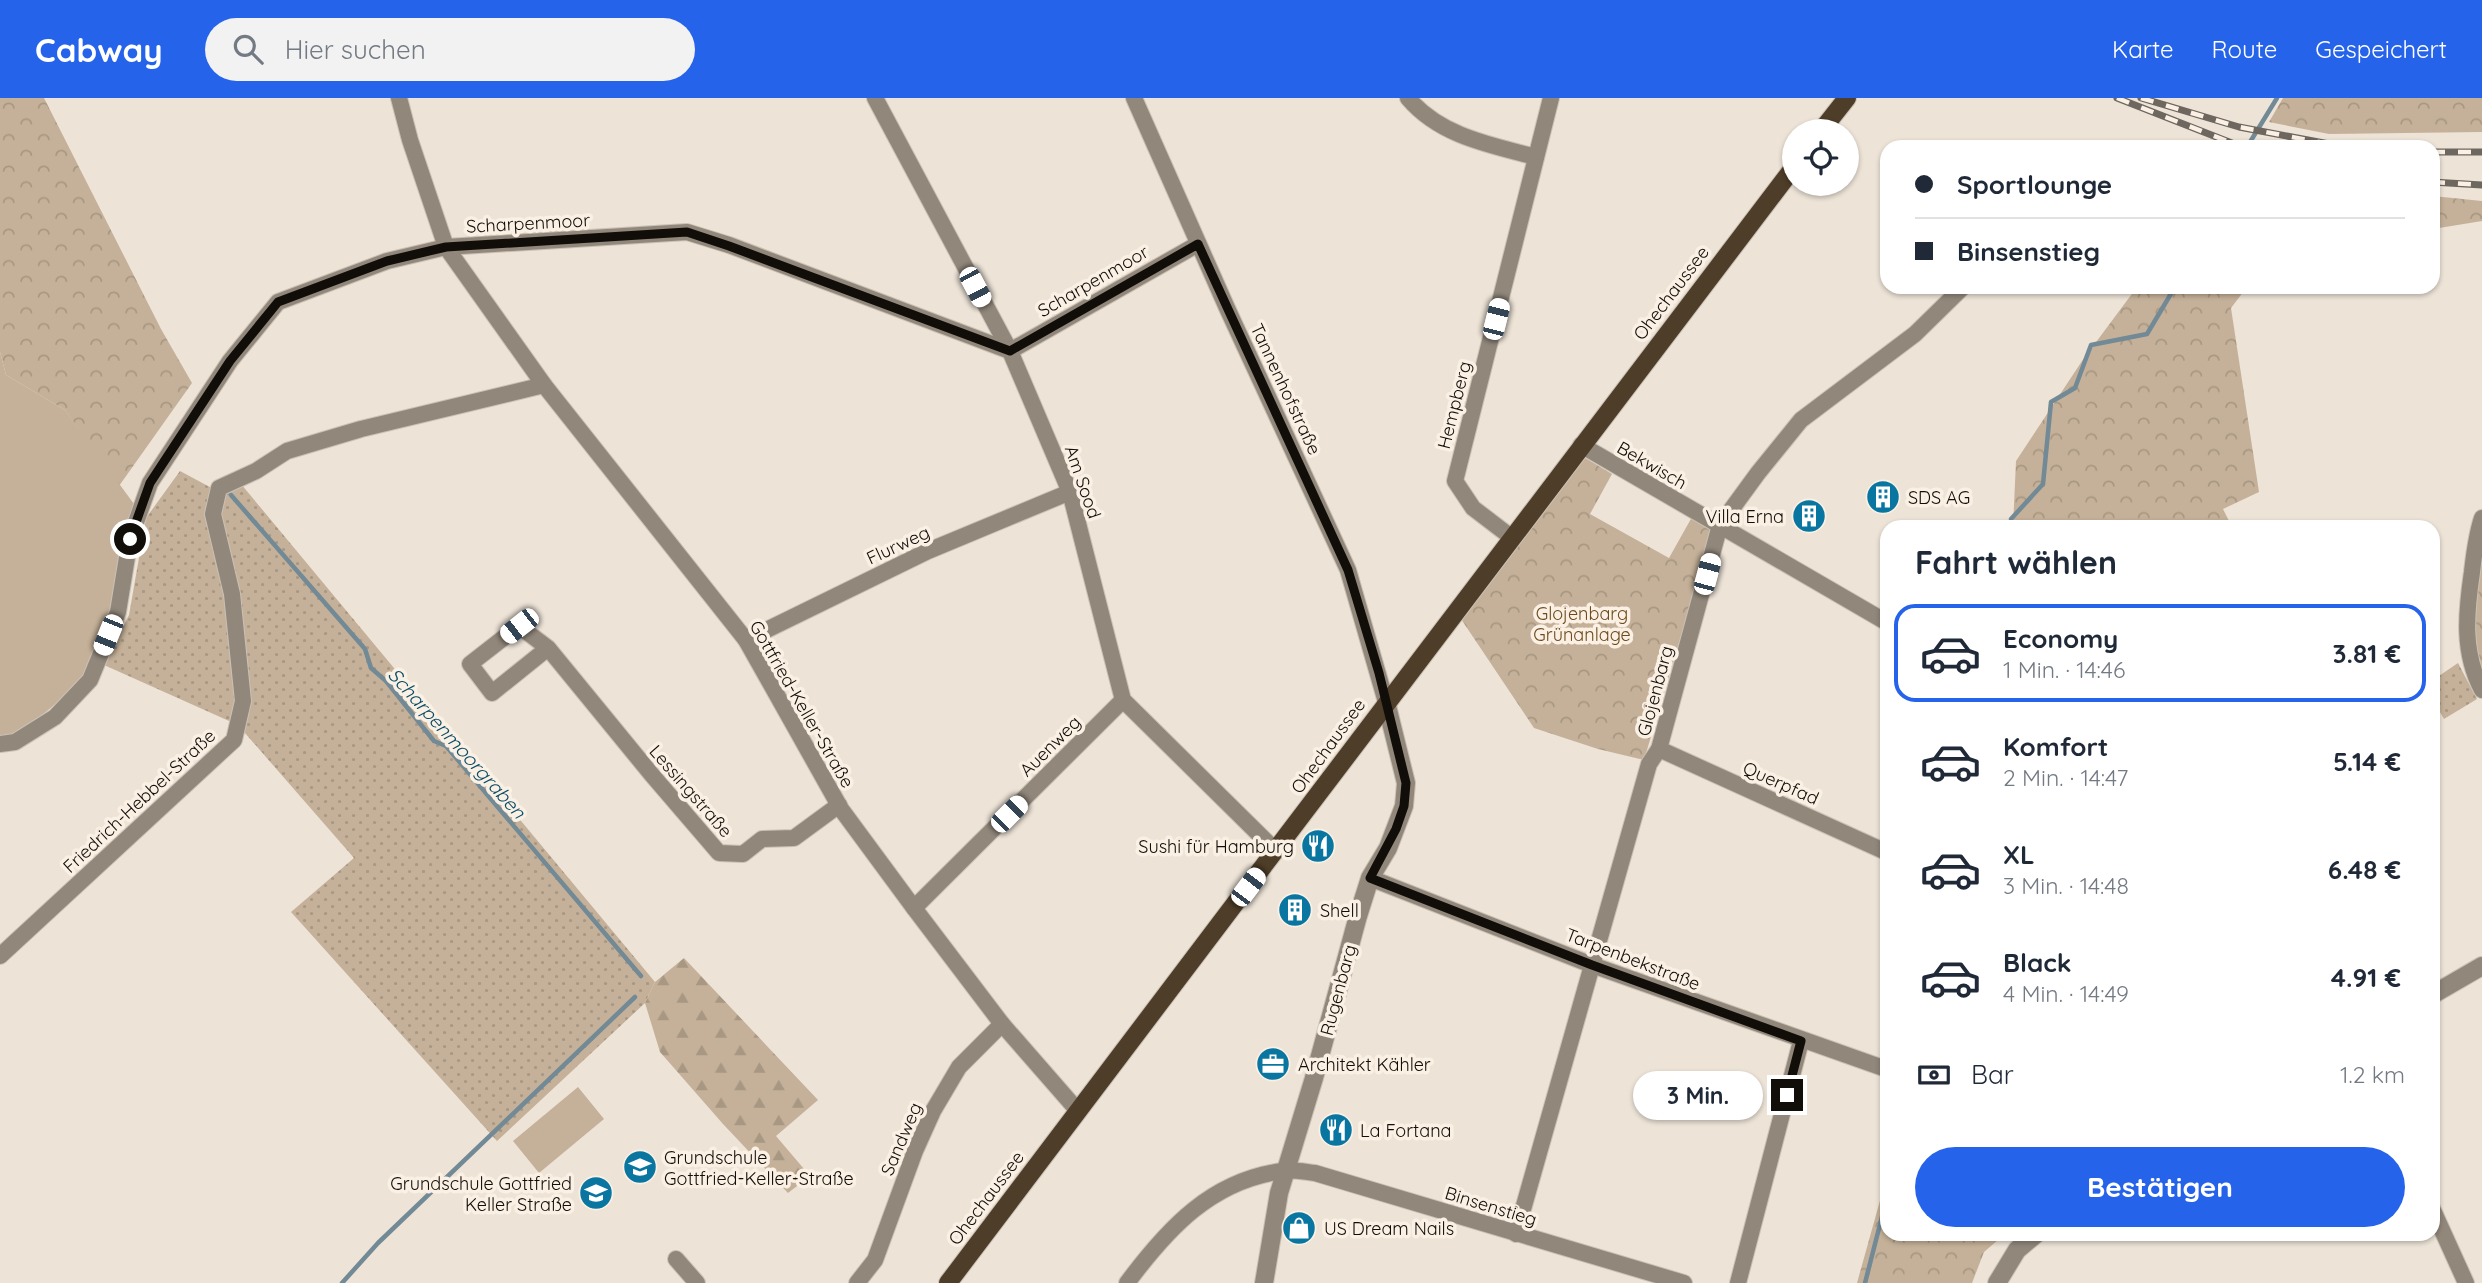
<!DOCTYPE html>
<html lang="de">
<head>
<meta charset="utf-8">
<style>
  :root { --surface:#fff; --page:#f2f2f3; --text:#1f2937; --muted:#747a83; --line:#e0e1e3; --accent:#2563eb }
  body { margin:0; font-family:Quicksand,sans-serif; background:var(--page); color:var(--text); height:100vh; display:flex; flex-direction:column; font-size:26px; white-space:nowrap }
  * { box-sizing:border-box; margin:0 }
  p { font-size:23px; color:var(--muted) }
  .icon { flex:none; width:38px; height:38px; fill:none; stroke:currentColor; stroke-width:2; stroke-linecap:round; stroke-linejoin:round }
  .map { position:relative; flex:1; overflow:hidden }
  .panel { position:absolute; left:1880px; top:422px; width:560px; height:721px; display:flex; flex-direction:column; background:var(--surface); border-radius:21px; box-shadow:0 2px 5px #0004 }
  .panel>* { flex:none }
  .hud { position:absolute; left:1880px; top:42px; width:560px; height:154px; border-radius:21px; box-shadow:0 2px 5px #0004; display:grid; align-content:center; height:154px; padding:0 35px; background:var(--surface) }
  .controls { position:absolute; left:1782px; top:21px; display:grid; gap:14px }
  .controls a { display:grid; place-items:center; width:77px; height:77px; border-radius:50%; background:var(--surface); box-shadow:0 2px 5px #0004; font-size:35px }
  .end { position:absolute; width:32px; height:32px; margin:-16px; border:9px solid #110d09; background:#fff; box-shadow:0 0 0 4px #fff }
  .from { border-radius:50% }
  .bubble { position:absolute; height:49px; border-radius:24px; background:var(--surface); box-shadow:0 2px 5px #0004; font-size:23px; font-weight:700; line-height:49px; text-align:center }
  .car { position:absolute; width:21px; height:42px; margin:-21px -10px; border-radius:9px; box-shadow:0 0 5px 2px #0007; background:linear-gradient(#fff 24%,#345 0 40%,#fff 0 76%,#345 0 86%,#fff 0) }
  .hud b { display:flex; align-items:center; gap:24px; height:66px; font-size:26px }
  .hud b+b { border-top:2px solid var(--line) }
  .hud i { width:18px; height:18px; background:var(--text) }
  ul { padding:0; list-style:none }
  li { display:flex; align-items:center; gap:21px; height:98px; margin:0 14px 10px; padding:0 21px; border:4px solid transparent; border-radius:21px }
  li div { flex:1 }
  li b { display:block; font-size:26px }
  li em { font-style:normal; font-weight:700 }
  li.on { border-color:var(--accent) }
  li>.icon { width:63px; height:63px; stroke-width:1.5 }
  h2 { padding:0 35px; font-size:32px; line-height:84px }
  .pay { display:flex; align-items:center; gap:18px; height:77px; padding:0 35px; font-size:26px }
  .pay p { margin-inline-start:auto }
  .primary-button { display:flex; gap:14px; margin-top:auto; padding:14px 35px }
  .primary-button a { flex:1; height:80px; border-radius:42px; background:var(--accent); color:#fff; font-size:28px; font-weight:700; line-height:80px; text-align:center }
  header { display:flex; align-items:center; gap:42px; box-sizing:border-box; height:98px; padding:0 35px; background:var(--accent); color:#fff }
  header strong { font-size:33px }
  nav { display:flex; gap:38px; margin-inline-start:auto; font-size:24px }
  .search { width:490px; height:63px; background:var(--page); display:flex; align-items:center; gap:18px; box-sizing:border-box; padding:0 24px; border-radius:38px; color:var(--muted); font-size:26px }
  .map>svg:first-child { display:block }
  .grass { fill:url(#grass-dots) }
  .forest { fill:url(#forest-firs) }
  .park { fill:url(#park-crowns) }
  .pitch { fill:#c5b199 }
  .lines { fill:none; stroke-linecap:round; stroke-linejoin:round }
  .stream { stroke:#728996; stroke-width:4.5 }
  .minor-casing { stroke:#cac1b6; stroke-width:18 }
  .tertiary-casing { stroke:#cac1b6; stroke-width:20 }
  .primary-casing { stroke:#cac1b6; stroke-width:20 }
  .minor { stroke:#91877b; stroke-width:16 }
  .tertiary { stroke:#91877b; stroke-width:18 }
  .primary { stroke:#4e3d28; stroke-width:18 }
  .rail-casing { stroke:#6e6760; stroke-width:7 }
  .rail { stroke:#fbf0e4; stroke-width:4.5; stroke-dasharray:13; stroke-linecap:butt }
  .route { stroke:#110d09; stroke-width:9 }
  .labels { text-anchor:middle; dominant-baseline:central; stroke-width:7; stroke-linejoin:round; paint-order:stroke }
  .street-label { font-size:18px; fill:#110d09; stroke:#fbf0e4 }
  .poi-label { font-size:18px; fill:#110d09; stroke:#fbf0e4; text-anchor:start }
  .park-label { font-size:18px; fill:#6d4b1c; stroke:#fbf0e4 }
  .water-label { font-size:19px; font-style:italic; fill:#084b67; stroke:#fbf0e4 }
</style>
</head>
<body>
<header>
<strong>Cabway</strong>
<div class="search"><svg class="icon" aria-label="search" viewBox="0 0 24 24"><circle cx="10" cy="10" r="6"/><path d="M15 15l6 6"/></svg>Hier suchen</div>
<nav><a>Karte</a><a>Route</a><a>Gespeichert</a></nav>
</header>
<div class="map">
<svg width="2482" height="1185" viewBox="0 0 2482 1185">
  <defs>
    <pattern id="grass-dots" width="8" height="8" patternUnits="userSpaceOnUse" patternTransform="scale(1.75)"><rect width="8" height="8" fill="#c5b199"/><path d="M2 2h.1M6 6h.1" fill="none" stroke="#a89782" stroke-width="1.8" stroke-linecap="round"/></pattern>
    <pattern id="forest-firs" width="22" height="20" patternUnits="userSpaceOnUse" patternTransform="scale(1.75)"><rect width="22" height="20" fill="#c5b199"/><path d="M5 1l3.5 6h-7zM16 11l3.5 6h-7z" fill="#a89782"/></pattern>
    <pattern id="park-crowns" width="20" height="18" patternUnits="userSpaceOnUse" patternTransform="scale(1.75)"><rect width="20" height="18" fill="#c5b199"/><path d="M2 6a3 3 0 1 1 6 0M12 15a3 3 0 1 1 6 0" fill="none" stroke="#a89782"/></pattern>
  </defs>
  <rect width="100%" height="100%" fill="#ede3d7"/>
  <g class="grass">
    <path d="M 180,373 L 221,395 L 241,386 L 655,884 L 645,905 L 497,1043 L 291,814 L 354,760 L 238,627 L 104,567 L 129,517 L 146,420 Z"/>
    <path d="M 2458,565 L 2477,601 L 2444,621 L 2437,609 L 2433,611 L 2433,582 Z"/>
  </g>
  <path class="forest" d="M 684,860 L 818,1002 L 776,1038 L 810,1078 L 788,1095 L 723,1026 L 660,954 L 645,905 L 655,884 Z"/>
  <g class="park">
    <path d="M 0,0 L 44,0 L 161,231 L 192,285 L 119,388 L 65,312 L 6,277 L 0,254 Z"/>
    <path d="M 2283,0 L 2482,0 L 2482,34 L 2329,36 L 2269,24 Z"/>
    <path d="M 2433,98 L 2482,103 L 2482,123 L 2433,131 Z"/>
    <path d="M 2137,189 L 2247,189 L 2231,210 L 2259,394 L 2223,411 L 2232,429 L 2013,429 L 2016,363 L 2082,263 Z"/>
    <path d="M 1582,358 L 1612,376 L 1590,416 L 1669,460 L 1692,419 L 1713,431 L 1644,662 L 1598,651 L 1534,630 L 1459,518 Z"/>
    <path d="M 2482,448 L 2482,579 L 2473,548 L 2474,507 Z"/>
    <path d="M 1886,1081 L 1886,1136 L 1976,1136 L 1985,1140 L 1989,1136 L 2005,1136 L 1984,1154 L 1972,1185 L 1857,1185 Z"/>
  </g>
  <g class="pitch">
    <path d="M 0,254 L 6,277 L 65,312 L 134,406 L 113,513 L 86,581 L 14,640 L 0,638 Z"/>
    <path d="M 578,989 L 604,1021 L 539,1075 L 513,1043 Z"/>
  </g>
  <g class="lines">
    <g class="stream">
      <path d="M 2247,49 L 2277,0"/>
      <path d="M 231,397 L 365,551 L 371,570 L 386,583 L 434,643 L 446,648 L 641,878"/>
      <path d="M 2012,429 L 2011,421 L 2043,386 L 2051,304 L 2075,290 L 2091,247 L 2147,236 L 2175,189"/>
      <path d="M 342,1185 L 378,1145 L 635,899"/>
      <path d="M 1865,1185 L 1886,1103"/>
    </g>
    <g class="minor-casing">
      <g id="minor">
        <path d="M 399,0 L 410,42 L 446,149 L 544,287 L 746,542 L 841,711 L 914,810 L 1002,926 L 1078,1013"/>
        <path d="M 875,0 L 1010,253 L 1070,394 L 1123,602 L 1276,753"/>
        <path d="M 1134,0 L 1227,210 L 1348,472 L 1386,604"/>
        <path d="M 1408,0 C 1440,38 1490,47 1536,59"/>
        <path d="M 1581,347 L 1886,524"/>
        <path d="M 2482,420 C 2476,438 2474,456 2472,474 C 2466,515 2462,554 2482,592"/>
        <path d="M 1511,439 L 1473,410 L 1455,383 L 1551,0"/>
        <path d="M 746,542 L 928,453 L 1070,394"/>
        <path d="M 548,550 L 492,595 L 470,566 L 519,528 L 548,550 L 652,677 L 719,755 L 743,756 L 762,741 L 794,740 L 839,707"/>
        <path d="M 0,646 L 15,644 L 55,619 L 90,582 L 118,514 L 130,441 L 150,385 L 230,263 L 278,204 L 387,163 L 446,149 L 687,134 L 729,147 L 1010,253 L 1198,146"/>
        <path d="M 1659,651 L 1886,754"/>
        <path d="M 1370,780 L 1592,867 L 1886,971 L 1886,970"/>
        <path d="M 914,810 L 1123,602"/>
        <path d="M 0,858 L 234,642 L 243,603 L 232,496 L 213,416 L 219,390 L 256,373 L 287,353 L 361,331 L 544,287"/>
        <path d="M 2432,1110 L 2466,1185"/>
        <path d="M 1516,1136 L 1649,666 L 1659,651 L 1720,427 L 1758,375 L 1801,322 L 1915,236 L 1963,189"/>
        <path d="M 676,1161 L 697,1185"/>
        <path d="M 857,1185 L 875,1162 L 915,1053 L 933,1013 L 959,969 L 1002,926"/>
        <path d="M 1127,1185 C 1168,1130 1212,1082 1283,1073 C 1293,1071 1305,1074 1315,1075 L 1684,1185"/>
        <path d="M 1738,1185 L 1801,943"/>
      </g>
    </g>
    <g class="tertiary-casing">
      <g id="tertiary">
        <path d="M 2432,897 L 2482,868"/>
        <path d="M 1264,1185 L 1279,1095 L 1314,980 L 1358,818 L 1370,780 L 1388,750 L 1404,708 L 1406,685 L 1386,604"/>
        <path d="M 1997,1185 L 2017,1152 L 2036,1136"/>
      </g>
    </g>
    <g class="primary-casing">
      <g id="primary">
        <path d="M 1821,33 L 1847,0"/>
        <path d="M 948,1185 C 1230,813 1510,440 1794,69"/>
      </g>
    </g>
    <use href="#minor" class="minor"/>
    <use href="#tertiary" class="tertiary"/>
    <use href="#primary" class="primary"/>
    <g class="rail-casing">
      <g id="rail">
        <path d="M 2117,0 L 2242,49"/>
        <path d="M 2141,0 L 2239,29 L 2345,49"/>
        <path d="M 2432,54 L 2482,54"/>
        <path d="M 2432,84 L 2482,87"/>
      </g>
    </g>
    <use href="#rail" class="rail"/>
  </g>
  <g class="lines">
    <path class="route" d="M 130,441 L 150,385 L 230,263 L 278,204 L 387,163 L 446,149 L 687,134 L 729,148 L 1010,253 L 1198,146 L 1348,472 L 1379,575 L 1406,685 L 1404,708 L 1396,731 L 1370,780 L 1592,867 L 1801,943 L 1787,997"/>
  </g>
  <defs>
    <g id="building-disc" transform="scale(1.75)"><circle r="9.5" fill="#0976a1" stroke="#fbf0e4"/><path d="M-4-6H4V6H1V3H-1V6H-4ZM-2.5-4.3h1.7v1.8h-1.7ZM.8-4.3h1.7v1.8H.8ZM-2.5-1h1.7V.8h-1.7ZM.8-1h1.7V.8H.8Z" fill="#fff"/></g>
    <g id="restaurant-disc" transform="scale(1.75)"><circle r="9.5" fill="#0976a1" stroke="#fbf0e4"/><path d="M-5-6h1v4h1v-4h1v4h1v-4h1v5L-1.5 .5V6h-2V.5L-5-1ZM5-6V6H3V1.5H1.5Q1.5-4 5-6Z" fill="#fff"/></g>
    <g id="office-disc" transform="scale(1.75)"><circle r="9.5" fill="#0976a1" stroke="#fbf0e4"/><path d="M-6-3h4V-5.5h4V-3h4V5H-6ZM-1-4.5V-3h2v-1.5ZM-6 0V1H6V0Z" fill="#fff"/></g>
    <g id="school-disc" transform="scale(1.75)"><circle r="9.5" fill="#0976a1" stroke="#fbf0e4"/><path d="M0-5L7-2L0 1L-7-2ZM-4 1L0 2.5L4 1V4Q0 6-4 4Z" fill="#fff"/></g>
    <g id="shop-disc" transform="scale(1.75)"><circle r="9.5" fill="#0976a1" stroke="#fbf0e4"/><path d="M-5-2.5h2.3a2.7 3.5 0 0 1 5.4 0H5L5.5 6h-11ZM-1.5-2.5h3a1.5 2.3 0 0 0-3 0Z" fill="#fff"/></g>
  </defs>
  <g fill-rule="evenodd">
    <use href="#building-disc" x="1883" y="399"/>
    <use href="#building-disc" x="1809" y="418"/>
    <use href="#restaurant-disc" x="1318" y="748"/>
    <use href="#building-disc" x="1295" y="812"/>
    <use href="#office-disc" x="1273" y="966"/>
    <use href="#restaurant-disc" x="1336" y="1032"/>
    <use href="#school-disc" x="640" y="1069"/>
    <use href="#school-disc" x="596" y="1095"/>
    <use href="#shop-disc" x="1299" y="1130"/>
  </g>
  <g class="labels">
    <g class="street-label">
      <text transform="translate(528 125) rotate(-3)">Scharpenmoor</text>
      <text transform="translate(1093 183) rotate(-30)">Scharpenmoor</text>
      <text transform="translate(1671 195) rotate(-53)">Ohechaussee</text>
      <text transform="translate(1286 291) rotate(65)">Tannenhofstraße</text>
      <text transform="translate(1454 307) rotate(-76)">Hempberg</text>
      <text transform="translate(1652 367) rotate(30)">Bekwisch</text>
      <text transform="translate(1083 384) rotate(71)">Am Sood</text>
      <text transform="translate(898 447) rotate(-25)">Flurweg</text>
      <text transform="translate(1655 593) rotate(-75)">Glojenbarg</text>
      <text transform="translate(802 606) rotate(60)">Gottfried-Keller-Straße</text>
      <text transform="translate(1050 648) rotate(-45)">Auenweg</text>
      <text transform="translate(1328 648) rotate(-54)">Ohechaussee</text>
      <text transform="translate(1781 685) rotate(24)">Querpfad</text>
      <text transform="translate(691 693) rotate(49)">Lessingstraße</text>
      <text transform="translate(139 703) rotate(-43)">Friedrich-Hebbel-Straße</text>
      <text transform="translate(1633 861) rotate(21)">Tarpenbekstraße</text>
      <text transform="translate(1338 892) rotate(-75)">Rugenbarg</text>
      <text transform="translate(901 1041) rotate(-67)">Sandweg</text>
      <text transform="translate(986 1100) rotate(-53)">Ohechaussee</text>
      <text transform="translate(1491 1108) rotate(17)">Binsenstieg</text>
    </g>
    <g class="poi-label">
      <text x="1908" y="399">SDS AG</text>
      <text x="1784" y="418" text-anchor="end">Villa Erna</text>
      <text x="1294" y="748" text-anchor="end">Sushi für Hamburg</text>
      <text x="1320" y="812">Shell</text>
      <text x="1298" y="966">Architekt Kähler</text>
      <text x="1360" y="1032">La Fortana</text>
      <text x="664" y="1059">Grundschule<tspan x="664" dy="21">Gottfried-Keller-Straße</tspan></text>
      <text x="572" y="1085" text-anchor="end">Grundschule Gottfried<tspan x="572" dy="21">Keller Straße</tspan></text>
      <text x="1324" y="1130">US Dream Nails</text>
    </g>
    <g class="park-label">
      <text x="1582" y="515">Glojenbarg<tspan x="1582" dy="21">Grünanlage</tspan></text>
    </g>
    <g class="water-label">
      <text transform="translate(457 645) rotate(48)">Scharpenmoorgraben</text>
    </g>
  </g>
</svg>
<div class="controls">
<a><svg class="icon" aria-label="locate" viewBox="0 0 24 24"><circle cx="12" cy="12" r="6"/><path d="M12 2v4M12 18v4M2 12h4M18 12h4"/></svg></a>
</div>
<i class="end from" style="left:130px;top:441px"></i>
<i class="end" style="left:1787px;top:997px"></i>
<div class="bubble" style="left:1633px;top:973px;width:130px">3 Min.</div>
<i class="car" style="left:975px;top:189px;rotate:152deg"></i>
<i class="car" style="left:1496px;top:221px;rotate:14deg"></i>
<i class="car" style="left:1707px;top:476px;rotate:15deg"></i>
<i class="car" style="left:519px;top:528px;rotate:232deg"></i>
<i class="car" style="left:108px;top:537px;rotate:202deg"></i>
<i class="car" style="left:1009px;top:716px;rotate:45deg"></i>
<i class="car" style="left:1248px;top:789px;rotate:37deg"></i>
<div class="hud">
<b><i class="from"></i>Sportlounge</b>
<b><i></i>Binsenstieg</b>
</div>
<section class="panel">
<h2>Fahrt wählen</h2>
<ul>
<li class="on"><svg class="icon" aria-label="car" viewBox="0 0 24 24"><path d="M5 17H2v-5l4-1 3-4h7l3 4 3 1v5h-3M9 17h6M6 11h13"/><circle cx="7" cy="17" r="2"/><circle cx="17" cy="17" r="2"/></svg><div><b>Economy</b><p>1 Min. · 14:46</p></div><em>3.81 €</em></li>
<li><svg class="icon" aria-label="car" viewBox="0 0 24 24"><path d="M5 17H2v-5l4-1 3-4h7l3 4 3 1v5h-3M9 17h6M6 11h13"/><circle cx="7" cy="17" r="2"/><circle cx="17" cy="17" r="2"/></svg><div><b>Komfort</b><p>2 Min. · 14:47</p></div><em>5.14 €</em></li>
<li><svg class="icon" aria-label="car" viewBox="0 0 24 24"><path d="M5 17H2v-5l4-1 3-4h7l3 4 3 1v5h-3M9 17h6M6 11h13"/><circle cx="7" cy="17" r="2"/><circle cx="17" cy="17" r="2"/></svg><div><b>XL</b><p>3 Min. · 14:48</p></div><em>6.48 €</em></li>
<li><svg class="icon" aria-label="car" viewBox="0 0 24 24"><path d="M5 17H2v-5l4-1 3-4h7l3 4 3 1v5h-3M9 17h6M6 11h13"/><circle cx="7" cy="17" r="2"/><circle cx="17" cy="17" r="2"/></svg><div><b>Black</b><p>4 Min. · 14:49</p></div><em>4.91 €</em></li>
</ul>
<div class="pay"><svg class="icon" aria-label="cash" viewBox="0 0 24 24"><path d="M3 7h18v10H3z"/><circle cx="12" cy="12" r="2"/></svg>Bar<p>1.2 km</p></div>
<div class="primary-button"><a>Bestätigen</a></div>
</section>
</div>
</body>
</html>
